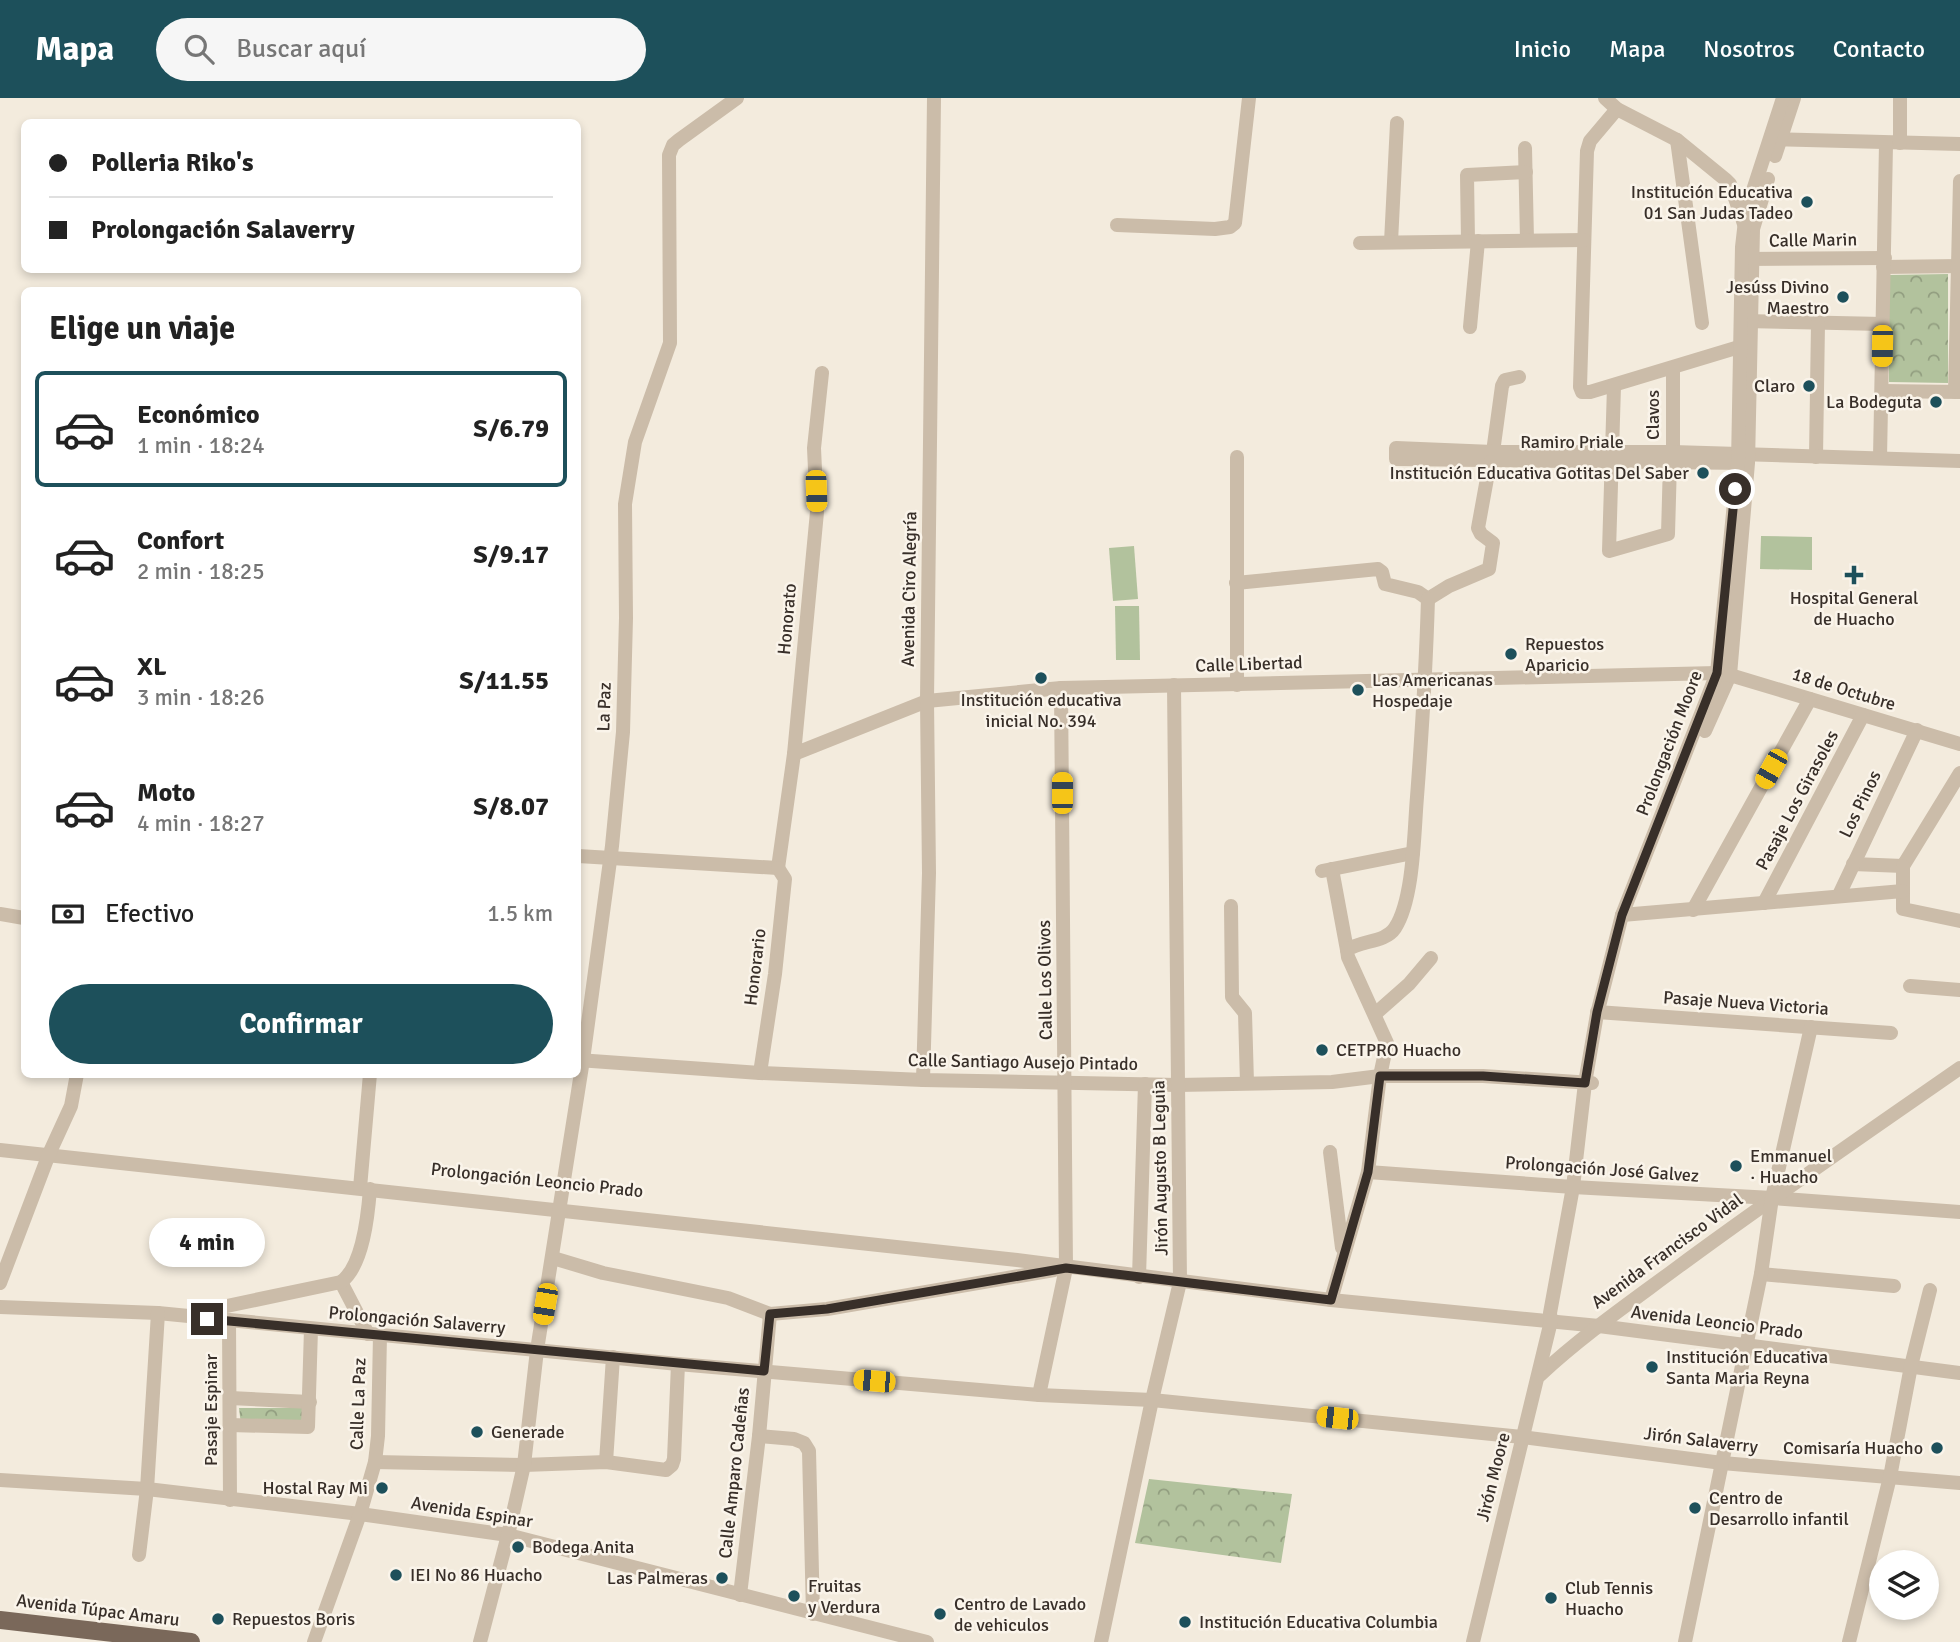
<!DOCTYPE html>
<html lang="es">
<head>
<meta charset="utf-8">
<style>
  :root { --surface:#fff; --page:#f6f6f6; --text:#222; --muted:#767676; --line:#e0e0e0; --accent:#1d505b }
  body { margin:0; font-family:Signika,sans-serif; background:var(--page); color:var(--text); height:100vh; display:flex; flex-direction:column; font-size:26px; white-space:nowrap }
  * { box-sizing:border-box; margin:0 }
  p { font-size:23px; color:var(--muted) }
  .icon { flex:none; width:38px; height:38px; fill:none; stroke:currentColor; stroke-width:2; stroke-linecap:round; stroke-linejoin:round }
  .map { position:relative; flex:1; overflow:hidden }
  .drawer { position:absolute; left:21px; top:189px; width:560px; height:791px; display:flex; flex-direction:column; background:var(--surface); border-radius:10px; box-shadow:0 4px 10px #0003 }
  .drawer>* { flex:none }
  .guide { position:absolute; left:21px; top:21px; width:560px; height:154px; border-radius:10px; box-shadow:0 4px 10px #0003; display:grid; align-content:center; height:154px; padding:0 28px; background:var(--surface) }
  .tools { position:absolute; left:1869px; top:1452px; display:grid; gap:14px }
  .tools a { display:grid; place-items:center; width:70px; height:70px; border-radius:50%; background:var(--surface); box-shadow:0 4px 10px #0003; font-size:35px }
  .end { position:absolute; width:32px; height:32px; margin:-16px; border:9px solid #382f29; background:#fff; box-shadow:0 0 0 4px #fff }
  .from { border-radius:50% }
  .bubble { position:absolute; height:49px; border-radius:24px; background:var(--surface); box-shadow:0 4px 10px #0003; font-size:23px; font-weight:700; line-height:49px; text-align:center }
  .car { position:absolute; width:21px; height:42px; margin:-21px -10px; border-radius:9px; box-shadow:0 0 5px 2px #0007; background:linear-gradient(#f5c518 24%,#345 0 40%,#f5c518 0 76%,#345 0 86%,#f5c518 0) }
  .guide b { display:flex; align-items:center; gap:24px; height:66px; font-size:26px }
  .guide b+b { border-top:2px solid var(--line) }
  .guide i { width:18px; height:18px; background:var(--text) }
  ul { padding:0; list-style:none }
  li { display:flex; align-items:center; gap:21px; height:116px; margin:0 14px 10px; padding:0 14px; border:4px solid transparent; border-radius:10px }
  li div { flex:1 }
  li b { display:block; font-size:26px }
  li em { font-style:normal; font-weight:700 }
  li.selected { border-color:var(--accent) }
  li>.icon { width:63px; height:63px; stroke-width:1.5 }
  h2 { padding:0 28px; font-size:32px; line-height:84px }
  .pay { display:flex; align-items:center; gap:18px; height:77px; padding:0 28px; font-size:26px }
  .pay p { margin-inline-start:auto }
  .primary-button { display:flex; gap:14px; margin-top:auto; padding:14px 28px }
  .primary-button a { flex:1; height:80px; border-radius:42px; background:var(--accent); color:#fff; font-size:28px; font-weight:700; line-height:80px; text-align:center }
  header { display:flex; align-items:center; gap:42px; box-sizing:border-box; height:98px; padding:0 35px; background:var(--accent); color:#fff }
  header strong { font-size:33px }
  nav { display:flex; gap:38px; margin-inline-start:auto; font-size:24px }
  .search { width:490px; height:63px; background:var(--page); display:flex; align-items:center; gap:18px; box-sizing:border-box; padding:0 24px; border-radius:38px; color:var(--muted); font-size:26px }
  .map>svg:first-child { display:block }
  .park { fill:url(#park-crowns) }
  .pitch { fill:#b2c29d }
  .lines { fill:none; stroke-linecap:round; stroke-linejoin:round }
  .minor { stroke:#cbbca9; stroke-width:14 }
  .major { stroke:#7a685a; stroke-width:18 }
  .route { stroke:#382f29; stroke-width:9 }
  .poi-dot { fill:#1d505b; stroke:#faf4ea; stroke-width:2.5 }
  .labels { text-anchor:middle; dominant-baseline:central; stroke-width:5; stroke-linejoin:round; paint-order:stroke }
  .poi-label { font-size:18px; fill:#382f29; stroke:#faf4ea; text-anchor:start }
  .street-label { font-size:18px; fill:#382f29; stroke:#faf4ea }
</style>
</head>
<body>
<header>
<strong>Mapa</strong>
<div class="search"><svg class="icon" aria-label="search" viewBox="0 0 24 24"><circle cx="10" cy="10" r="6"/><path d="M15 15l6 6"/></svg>Buscar aquí</div>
<nav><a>Inicio</a><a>Mapa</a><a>Nosotros</a><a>Contacto</a></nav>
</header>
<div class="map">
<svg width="1960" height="1544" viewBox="0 0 1960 1544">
  <defs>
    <pattern id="park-crowns" width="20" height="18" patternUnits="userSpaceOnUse" patternTransform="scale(1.75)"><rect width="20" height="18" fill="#b2c29d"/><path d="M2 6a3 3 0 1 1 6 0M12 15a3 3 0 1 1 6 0" fill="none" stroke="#929e80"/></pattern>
  </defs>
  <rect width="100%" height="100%" fill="#f3ebdd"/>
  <g class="park">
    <path d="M 1948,176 L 1948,285 L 1889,284 L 1889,177 Z"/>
    <path d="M 239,1310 L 304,1310 L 304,1327 L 241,1327 Z"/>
    <path d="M 1149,1381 L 1292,1396 L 1281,1465 L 1135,1445 Z"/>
  </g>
  <g class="pitch">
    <path d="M 1761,438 L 1812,439 L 1812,472 L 1760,471 Z"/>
    <path d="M 1134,448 L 1138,501 L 1113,503 L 1109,450 Z"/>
    <path d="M 1115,508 L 1139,508 L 1140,562 L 1116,562 Z"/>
  </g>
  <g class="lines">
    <g class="minor">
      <path d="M 1605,0 L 1617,11 L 1677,42 L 1726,82 L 1730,86 L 1744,126"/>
      <path d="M 1617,11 L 1590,43 L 1587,53 L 1580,289 L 1582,294 L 1590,294 L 1739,249"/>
      <path d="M 1773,41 L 1960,46"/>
      <path d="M 1677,42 L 1702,225"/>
      <path d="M 1900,45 L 1900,0"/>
      <path d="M 1525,50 L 1527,142"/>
      <path d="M 1775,58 L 1794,0"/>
      <path d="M 1117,127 L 1215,131 L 1230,129 L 1235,125 L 1249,0"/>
      <path d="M 1468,143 L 1467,77 L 1526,74"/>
      <path d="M 1391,144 L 1397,25"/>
      <path d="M 1360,145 L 1584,142"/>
      <path d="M 1743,161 L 1885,160"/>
      <path d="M 1883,169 L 1960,168"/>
      <path d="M 1744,223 L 1883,226"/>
      <path d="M 1470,229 L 1478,143"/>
      <path d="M 1614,288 L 1609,453 L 1668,436 L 1670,364 L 1673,354 L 1673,270"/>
      <path d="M 1882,293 L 1960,294"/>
      <path d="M 1955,294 L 1960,83"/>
      <path d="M 1493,354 L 1502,288 L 1505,282 L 1519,279"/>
      <path d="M 1816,359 L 1818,225"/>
      <path d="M 1880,360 L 1886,46"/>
      <path d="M 1747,365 L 1396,361 L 1396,350 L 1493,354 L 1673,354 L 1960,363"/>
      <path d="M 1236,485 L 1378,471 L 1382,474 L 1385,486 L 1418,494 L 1428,501"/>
      <path d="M 1428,501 L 1449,488 L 1489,471 L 1493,445 L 1481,436 L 1478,430 L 1490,364"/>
      <path d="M 1237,587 L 1237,359"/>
      <path d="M 1705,633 L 1730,577 L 1748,365 L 1753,131 L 1768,81"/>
      <path d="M 794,656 L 927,603 L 1061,590 L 1717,575 L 1730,577 L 1960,646"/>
      <path d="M 578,758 L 778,770"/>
      <path d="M 1853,766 L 1903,768 L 1960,675"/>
      <path d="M 1903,768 L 1903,811 L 1960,823"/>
      <path d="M 778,770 L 794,656 L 817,414 L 814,350 L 822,275"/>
      <path d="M 1332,771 L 1347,852"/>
      <path d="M 1322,773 L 1413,755"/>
      <path d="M 1839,797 L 1917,632"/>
      <path d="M 1764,805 L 1863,617"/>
      <path d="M 1231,808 L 1232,899 L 1245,915 L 1247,985"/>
      <path d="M 1693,812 L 1810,601"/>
      <path d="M 0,816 L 24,820"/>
      <path d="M 1622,817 L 1903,793"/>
      <path d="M 1910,888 L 1960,892"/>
      <path d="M 1597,914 L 1891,935"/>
      <path d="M 1375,916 L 1409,886 L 1431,860"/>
      <path d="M 578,962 L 760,975 L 923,982 L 1178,987 L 1332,984 L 1380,978 L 1483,978 L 1592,985"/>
      <path d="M 760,975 L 775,876 L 785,781 L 778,770"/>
      <path d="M 923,982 L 929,775 L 927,603 L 934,0"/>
      <path d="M 0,1052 L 1017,1162 L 1331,1202 L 1599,1228 L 1960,1275"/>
      <path d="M 1330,1054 L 1342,1150"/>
      <path d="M 1368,1074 L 1573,1089 L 1772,1100 L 1960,1114"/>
      <path d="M 360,1090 L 370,976"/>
      <path d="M 553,1160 L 603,1175 L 728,1200 L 770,1216 L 827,1211 L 1054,1172"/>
      <path d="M 1761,1176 L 1894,1188"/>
      <path d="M 1139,1179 L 1145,986"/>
      <path d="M 341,1184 L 368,1236"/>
      <path d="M 0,1185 L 49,1056 L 71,1008 L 77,976"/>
      <path d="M 1331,1202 L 1368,1074 L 1380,978 L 1387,945 L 1348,859 L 1347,852 C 1361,842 1385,845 1395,830 C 1414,801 1414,733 1417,699 C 1422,633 1426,567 1428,501"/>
      <path d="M 0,1209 L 158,1215 L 678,1266 L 1039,1297 L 1152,1302 L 1522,1339 L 1722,1365 L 1960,1385"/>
      <path d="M 207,1221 L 213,1213 L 222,1209 L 341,1184 C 363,1168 368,1117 370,1091"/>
      <path d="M 229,1223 L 230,1402"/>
      <path d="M 1540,1277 C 1583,1237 1631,1204 1678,1169 C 1770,1101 1865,1036 1960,970"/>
      <path d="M 1039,1297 L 1066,1170 L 1061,590"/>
      <path d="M 230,1300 L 310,1304"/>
      <path d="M 230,1327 L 308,1329 L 311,1231"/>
      <path d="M 759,1338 L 794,1341 L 804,1345 L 809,1353 L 813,1516"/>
      <path d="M 375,1364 L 524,1367 L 606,1364 L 666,1372 L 672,1367 L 674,1361 L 678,1266"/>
      <path d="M 606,1364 L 613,1259"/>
      <path d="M 0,1382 L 147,1391 L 360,1416 L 508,1437 L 927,1544"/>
      <path d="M 139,1457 L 147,1391 L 158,1215"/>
      <path d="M 740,1497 L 759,1338 L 770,1216"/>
      <path d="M 314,1544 L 360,1416 L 375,1364 L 378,1338 L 380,1237"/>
      <path d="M 480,1544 L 508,1437 L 524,1367 L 537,1252 L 583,962 L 612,748 L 623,634 L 626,520 L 625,406 L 635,344 L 670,245 L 669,57 L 673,47 L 679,42 L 737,0"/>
      <path d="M 1101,1544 L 1152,1302 L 1180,1184 L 1174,587"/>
      <path d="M 1473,1544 L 1551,1223 L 1550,1215 L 1573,1089 L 1585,985 L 1597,916 L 1622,817 L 1717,575 L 1738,365 L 1742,149 L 1746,114 L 1783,0"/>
      <path d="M 1685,1544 L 1761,1176 L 1772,1100 L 1811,929"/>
      <path d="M 1849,1544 L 1890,1379 L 1911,1268 L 1930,1192"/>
    </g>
    <path class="major" d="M 0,1522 L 191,1544"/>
  </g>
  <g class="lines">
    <path class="route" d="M 207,1221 L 764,1273 L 770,1216 L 827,1211 L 1066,1170 L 1331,1202 L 1368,1074 L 1380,978 L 1483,978 L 1585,985 L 1597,914 L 1622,817 L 1717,575 L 1735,391"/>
  </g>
  <g class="poi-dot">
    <circle cx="1807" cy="104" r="7"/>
    <circle cx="1843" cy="199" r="7"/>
    <circle cx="1809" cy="288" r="7"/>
    <circle cx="1936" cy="304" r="7"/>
    <circle cx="1703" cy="375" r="7"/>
    <path d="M1850.5 466.5h7v7h7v7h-7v7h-7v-7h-7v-7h7z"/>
    <circle cx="1511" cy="556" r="7"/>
    <circle cx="1041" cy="580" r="7"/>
    <circle cx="1358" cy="592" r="7"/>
    <circle cx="1322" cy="952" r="7"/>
    <circle cx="1736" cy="1068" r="7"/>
    <circle cx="1652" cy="1269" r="7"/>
    <circle cx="477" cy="1334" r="7"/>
    <circle cx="1937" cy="1350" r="7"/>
    <circle cx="382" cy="1390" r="7"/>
    <circle cx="1695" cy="1410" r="7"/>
    <circle cx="518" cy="1449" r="7"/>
    <circle cx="396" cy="1477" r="7"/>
    <circle cx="722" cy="1480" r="7"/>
    <circle cx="794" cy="1498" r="7"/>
    <circle cx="1551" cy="1500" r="7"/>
    <circle cx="940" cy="1516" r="7"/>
    <circle cx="218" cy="1521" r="7"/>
    <circle cx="1185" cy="1524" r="7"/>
  </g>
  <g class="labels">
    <g class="poi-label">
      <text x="1793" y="94" text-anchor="end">Institución Educativa<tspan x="1793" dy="21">01 San Judas Tadeo</tspan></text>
      <text x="1829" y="189" text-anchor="end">Jesúss Divino<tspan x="1829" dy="21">Maestro</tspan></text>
      <text x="1795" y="288" text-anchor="end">Claro</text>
      <text x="1922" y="304" text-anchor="end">La Bodeguta</text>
      <text x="1689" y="375" text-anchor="end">Institución Educativa Gotitas Del Saber</text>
      <text x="1854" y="500" text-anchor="middle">Hospital General<tspan x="1854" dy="21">de Huacho</tspan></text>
      <text x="1525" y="546">Repuestos<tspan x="1525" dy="21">Aparicio</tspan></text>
      <text x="1372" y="582">Las Americanas<tspan x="1372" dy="21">Hospedaje</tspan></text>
      <text x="1041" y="602" text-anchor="middle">Institución educativa<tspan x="1041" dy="21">inicial No. 394</tspan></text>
      <text x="1336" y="952">CETPRO Huacho</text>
      <text x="1750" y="1058">Emmanuel<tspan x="1750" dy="21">· Huacho</tspan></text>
      <text x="1666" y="1259">Institución Educativa<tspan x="1666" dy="21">Santa Maria Reyna</tspan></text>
      <text x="491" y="1334">Generade</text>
      <text x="1923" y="1350" text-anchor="end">Comisaría Huacho</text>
      <text x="368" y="1390" text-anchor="end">Hostal Ray Mi</text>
      <text x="1709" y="1400">Centro de<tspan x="1709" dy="21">Desarrollo infantil</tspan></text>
      <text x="532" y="1449">Bodega Anita</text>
      <text x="410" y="1477">IEI No 86 Huacho</text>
      <text x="708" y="1480" text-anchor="end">Las Palmeras</text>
      <text x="808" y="1488">Fruitas<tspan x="808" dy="21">y Verdura</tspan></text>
      <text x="1565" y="1490">Club Tennis<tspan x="1565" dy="21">Huacho</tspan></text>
      <text x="954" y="1506">Centro de Lavado<tspan x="954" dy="21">de vehiculos</tspan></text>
      <text x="232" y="1521">Repuestos Boris</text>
      <text x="1199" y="1524">Institución Educativa Columbia</text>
    </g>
    <g class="street-label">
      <text transform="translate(1813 142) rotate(-1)">Calle Marin</text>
      <text transform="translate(1653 317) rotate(-90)">Clavos</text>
      <text x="1572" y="344">Ramiro Priale</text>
      <text transform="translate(909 491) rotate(-89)">Avenida Ciro Alegría</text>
      <text transform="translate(787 521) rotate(-85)">Honorato</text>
      <text transform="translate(1249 566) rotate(-2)">Calle Libertad</text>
      <text transform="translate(1844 591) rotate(17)">18 de Octubre</text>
      <text transform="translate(604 609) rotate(-88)">La Paz</text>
      <text transform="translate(1669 645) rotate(-69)">Prolongación Moore</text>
      <text transform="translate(1797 702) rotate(-62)">Pasaje Los Girasoles</text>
      <text transform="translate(1860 706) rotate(-64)">Los Pinos</text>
      <text transform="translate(755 869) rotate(-83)">Honorario</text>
      <text transform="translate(1045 882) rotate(-91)">Calle Los Olivos</text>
      <text transform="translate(1746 905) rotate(4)">Pasaje Nueva Victoria</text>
      <text transform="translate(1023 964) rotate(1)">Calle Santiago Ausejo Pintado</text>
      <text transform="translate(1160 1070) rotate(-91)">Jirón Augusto B Leguia</text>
      <text transform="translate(1602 1071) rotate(4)">Prolongación José Galvez</text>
      <text transform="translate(537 1082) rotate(6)">Prolongación Leoncio Prado</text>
      <text transform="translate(1667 1153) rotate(-36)">Avenida Francisco Vidal</text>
      <text transform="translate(417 1222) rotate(5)">Prolongación Salaverry</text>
      <text transform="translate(1717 1224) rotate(7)">Avenida Leoncio Prado</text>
      <text transform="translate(358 1306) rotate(-88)">Calle La Paz</text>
      <text transform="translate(211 1312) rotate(-90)">Pasaje Espinar</text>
      <text transform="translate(1701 1342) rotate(7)">Jirón Salaverry</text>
      <text transform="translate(734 1375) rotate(-84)">Calle Amparo Cadeñas</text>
      <text transform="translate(1493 1379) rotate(-76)">Jirón Moore</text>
      <text transform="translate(472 1414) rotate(9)">Avenida Espinar</text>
      <text transform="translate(98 1512) rotate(7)">Avenida Túpac Amaru</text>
    </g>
  </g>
</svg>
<div class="tools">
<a><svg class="icon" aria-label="layers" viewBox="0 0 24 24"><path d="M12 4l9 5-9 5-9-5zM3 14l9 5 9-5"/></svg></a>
</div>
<i class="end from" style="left:1735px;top:391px"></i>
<i class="end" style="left:207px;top:1221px"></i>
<div class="bubble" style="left:149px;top:1120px;width:116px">4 min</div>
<i class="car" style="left:1882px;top:248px;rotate:181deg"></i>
<i class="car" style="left:816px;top:393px;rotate:178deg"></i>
<i class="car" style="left:1771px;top:671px;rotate:209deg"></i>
<i class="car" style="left:1062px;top:695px;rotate:0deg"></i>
<i class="car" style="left:545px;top:1206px;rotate:190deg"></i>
<i class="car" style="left:874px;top:1283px;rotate:275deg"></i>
<i class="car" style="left:1337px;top:1320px;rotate:276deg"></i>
<div class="guide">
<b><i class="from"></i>Polleria Riko's</b>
<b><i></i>Prolongación Salaverry</b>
</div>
<section class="drawer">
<h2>Elige un viaje</h2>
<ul>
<li class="selected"><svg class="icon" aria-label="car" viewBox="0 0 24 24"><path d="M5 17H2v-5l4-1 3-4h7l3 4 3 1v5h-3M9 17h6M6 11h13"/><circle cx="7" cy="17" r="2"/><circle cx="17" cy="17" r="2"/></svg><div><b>Económico</b><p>1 min · 18:24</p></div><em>S/6.79</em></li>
<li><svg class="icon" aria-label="car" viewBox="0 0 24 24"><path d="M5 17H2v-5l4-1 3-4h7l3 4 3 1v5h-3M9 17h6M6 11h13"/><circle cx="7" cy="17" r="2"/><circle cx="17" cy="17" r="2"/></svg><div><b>Confort</b><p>2 min · 18:25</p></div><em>S/9.17</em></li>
<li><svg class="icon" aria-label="car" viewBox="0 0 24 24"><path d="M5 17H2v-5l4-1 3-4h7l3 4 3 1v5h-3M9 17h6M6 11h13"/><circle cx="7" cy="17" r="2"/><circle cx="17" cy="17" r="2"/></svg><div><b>XL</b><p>3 min · 18:26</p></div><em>S/11.55</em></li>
<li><svg class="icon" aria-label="car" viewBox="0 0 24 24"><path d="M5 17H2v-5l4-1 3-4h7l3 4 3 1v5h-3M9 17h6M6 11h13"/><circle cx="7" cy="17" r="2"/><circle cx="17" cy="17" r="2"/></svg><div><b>Moto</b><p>4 min · 18:27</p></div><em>S/8.07</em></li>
</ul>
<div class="pay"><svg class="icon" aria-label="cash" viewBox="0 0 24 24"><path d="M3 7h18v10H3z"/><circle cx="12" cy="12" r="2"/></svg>Efectivo<p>1.5 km</p></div>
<div class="primary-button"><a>Confirmar</a></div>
</section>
</div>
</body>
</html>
